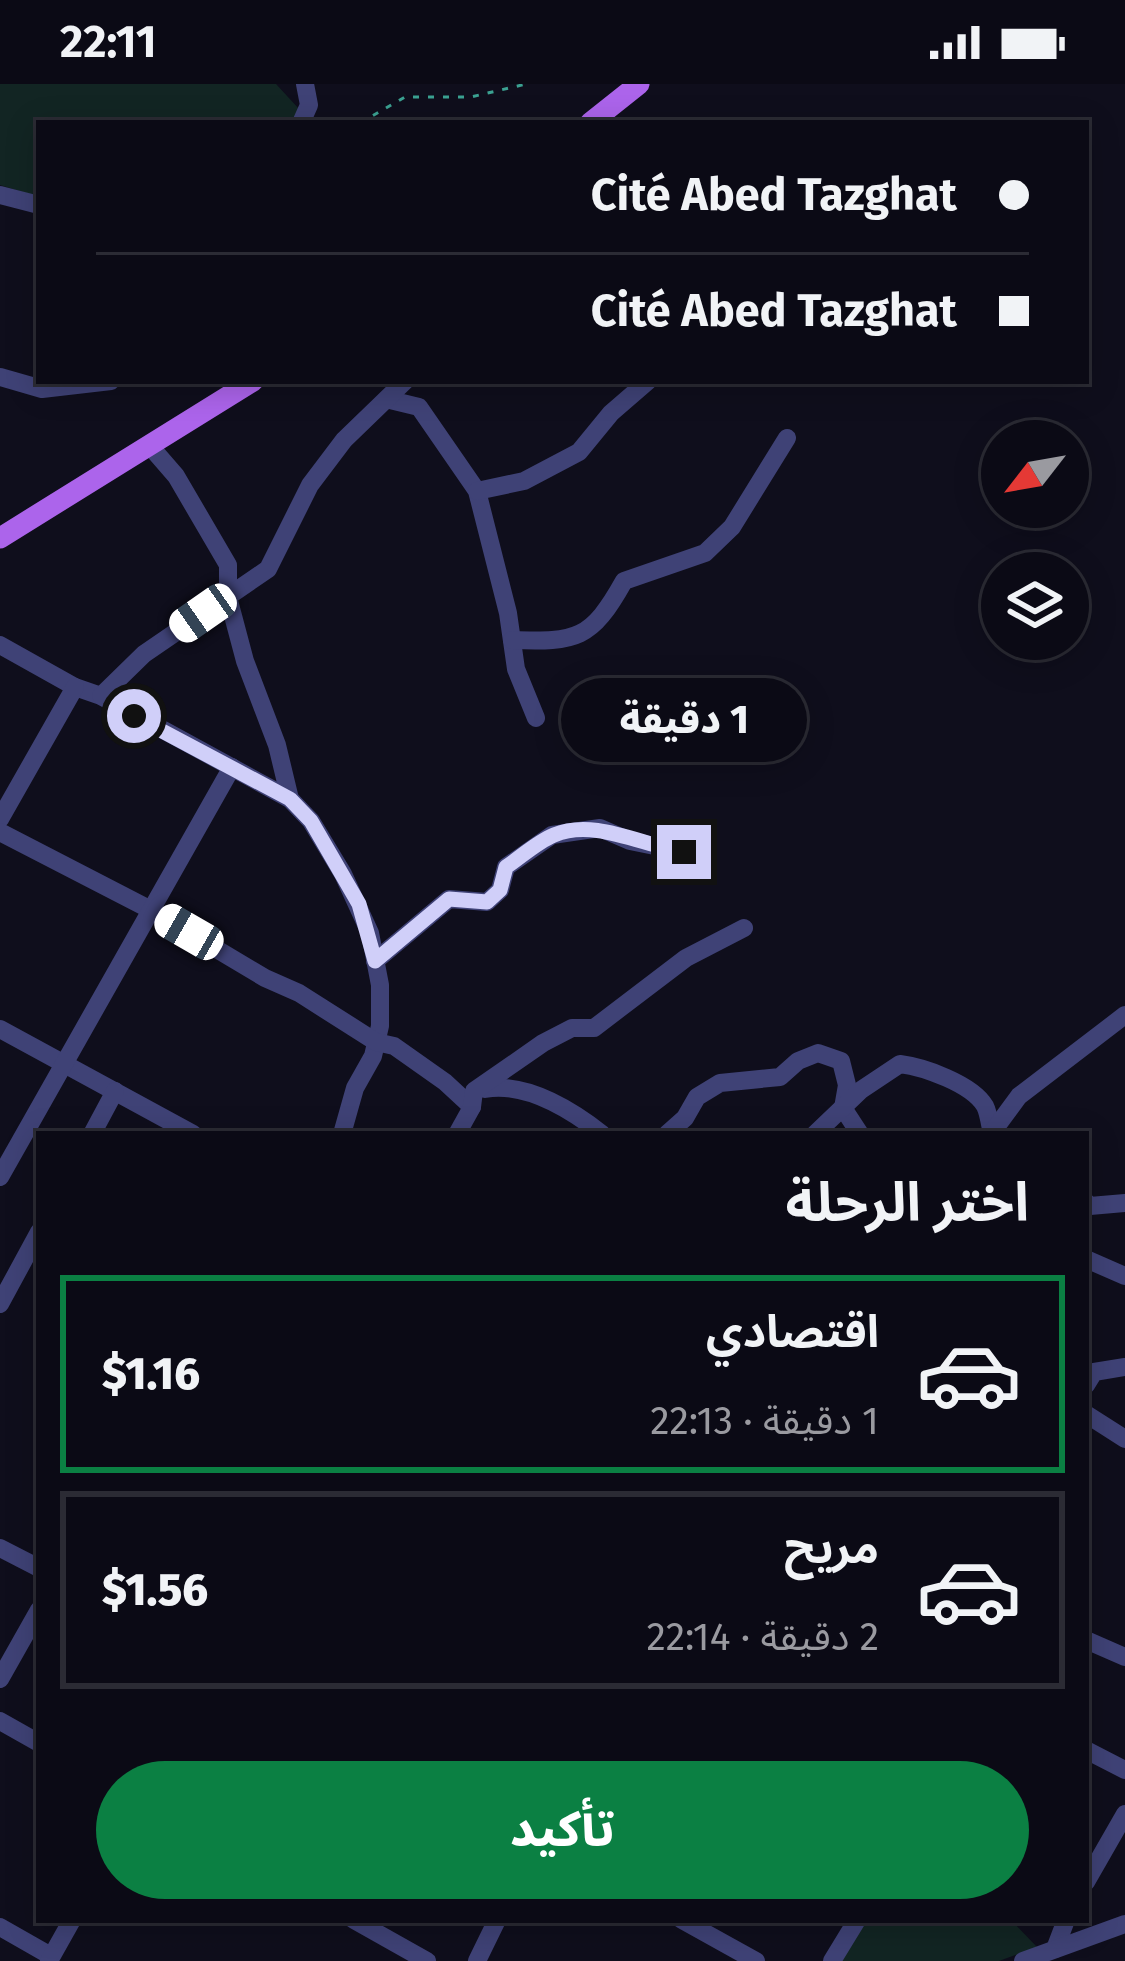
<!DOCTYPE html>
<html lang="ar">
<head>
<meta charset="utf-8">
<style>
  :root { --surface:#0b0a15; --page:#14131e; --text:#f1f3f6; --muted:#9a9aa0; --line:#2b2b34; --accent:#0b8043 }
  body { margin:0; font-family:"Fira Sans","Noto Sans Arabic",sans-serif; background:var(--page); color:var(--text); direction:rtl; height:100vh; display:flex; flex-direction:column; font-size:45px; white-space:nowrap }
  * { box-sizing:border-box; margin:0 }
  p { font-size:39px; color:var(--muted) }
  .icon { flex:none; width:66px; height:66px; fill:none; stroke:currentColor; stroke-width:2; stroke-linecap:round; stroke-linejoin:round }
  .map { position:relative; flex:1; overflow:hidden; direction:ltr }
  .panel { position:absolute; left:36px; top:1047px; width:1053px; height:792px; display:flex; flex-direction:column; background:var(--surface); border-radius:0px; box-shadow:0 6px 30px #0003,0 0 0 3px var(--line); direction:rtl }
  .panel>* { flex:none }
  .guide { position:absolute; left:36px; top:36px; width:1053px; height:264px; border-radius:0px; box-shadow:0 6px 30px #0003,0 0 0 3px var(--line); direction:rtl; display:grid; align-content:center; height:264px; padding:0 60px; background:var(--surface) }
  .needle { width:78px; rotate:239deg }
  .tools { position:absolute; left:981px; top:336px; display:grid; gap:24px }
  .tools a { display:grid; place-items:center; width:108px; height:108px; border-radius:50%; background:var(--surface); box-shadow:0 6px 30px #0003,0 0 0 3px var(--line); font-size:60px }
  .end { position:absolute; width:54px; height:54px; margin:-27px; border:15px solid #d0cff9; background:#111; box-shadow:0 0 0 6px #111 }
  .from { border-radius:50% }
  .bubble { position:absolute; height:84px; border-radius:42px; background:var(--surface); box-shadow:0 6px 30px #0003,0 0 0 3px var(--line); font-size:39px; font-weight:800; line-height:84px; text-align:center; direction:rtl }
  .car { position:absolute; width:36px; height:72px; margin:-36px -18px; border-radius:15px; box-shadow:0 0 9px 3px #0007; background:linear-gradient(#fff 24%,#345 0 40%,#fff 0 76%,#345 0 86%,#fff 0) }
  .guide b { display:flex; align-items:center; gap:42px; height:114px; font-size:45px }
  .guide b+b { border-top:3px solid var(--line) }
  .guide i { width:30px; height:30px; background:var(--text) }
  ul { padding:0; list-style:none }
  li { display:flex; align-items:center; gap:36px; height:198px; margin:0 24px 18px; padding:0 36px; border:6px solid var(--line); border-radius:0px }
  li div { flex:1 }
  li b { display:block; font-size:45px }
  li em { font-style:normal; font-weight:800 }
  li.on { border-color:var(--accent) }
  li>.icon { width:108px; height:108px; stroke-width:1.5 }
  h2 { padding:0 60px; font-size:54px; line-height:144px }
  .button { display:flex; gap:24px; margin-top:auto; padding:24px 60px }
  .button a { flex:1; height:138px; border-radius:72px; background:var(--accent); color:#fff; font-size:48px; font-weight:800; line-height:138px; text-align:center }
  .status { display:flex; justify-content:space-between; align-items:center; height:84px; padding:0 60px; background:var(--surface); direction:ltr }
  .status svg { height:33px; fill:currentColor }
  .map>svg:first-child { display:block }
  .green { fill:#122523 }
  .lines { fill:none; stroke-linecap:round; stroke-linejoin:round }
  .path { stroke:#3ba191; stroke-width:3; stroke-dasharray:6 9; stroke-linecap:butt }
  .minor { stroke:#3f4276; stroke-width:18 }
  .major { stroke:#ac64eb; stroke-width:21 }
  .route { stroke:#d0cff9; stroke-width:15 }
</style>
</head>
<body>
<div class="status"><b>22:11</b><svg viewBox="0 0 49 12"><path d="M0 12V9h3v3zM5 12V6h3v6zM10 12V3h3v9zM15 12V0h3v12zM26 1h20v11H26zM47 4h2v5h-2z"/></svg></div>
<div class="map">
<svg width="1125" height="1877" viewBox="0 0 1125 1877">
  <rect width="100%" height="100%" fill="#0f0e1c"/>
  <g class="green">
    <path d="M 0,0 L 276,0 L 300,26 L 294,39 L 39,39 L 39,113 L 0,101 Z"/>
    <path d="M 865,1836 L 1011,1836 L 1037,1863 L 999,1877 L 839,1877 Z"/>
  </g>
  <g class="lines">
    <path class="path" d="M 360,39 L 405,13 L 471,13 L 526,0"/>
    <g class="minor">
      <path d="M 301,39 L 309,21 L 305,0"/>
      <path d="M 0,111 L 39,121"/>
      <path d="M 0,293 L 42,305 L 111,297"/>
      <path d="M 390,316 L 419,323 L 477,407 L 508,529 L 516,585 L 536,634"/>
      <path d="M 150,362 L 176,392 L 228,481 L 228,513 L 245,577 L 277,661 L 290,715"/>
      <path d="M 477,407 L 524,397 L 579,368 L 611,329 L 648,297"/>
      <path d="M 512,556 C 577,558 591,556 624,497 L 705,469 L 732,443 L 787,354"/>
      <path d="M 0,561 L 75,603 L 101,612 L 290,715 L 311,737 L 343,790 L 370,849 L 380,901 L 380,942 L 373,972 L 355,1004 L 342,1050"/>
      <path d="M 101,612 L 144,570 L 268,485 L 310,401 L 344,356 L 405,297"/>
      <path d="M 0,735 L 75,603"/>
      <path d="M 0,748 L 151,826 L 265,894 L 299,909 L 376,958 L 394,962 L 445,998 L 472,1023"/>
      <path d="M 375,877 L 449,815 L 487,818 L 500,806 L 506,783 L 552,751 L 600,744 L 630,757 L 684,768"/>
      <path d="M 0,945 L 193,1050"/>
      <path d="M 485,1005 C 525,998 570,1025 602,1050"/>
      <path d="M 843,1024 L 860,1050"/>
      <path d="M 92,1050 L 115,1007"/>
      <path d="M 457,1050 L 472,1023 L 474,1007 L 543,959 L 572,944 L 594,944 L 686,874 L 744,844"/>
      <path d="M 667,1050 L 685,1034 L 697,1013 L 720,999 L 780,993 L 798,977 L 818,969 L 841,977 L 847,1001 L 843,1024"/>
      <path d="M 815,1050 L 861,1006 L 900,980 C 924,983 972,1000 985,1022 C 989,1030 990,1042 992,1050"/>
      <path d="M 991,1050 L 1019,1012 L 1125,931"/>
      <path d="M 0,1093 L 232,683"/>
      <path d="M 1086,1118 L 1090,1122 L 1125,1119"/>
      <path d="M 1086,1175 L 1125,1192"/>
      <path d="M 0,1220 L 39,1148"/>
      <path d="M 1086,1301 L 1094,1288 L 1125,1283"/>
      <path d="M 1086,1330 L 1125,1355"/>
      <path d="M 0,1464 L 39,1484"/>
      <path d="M 1086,1556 L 1125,1573"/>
      <path d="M 0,1595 L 39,1526"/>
      <path d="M 0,1637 L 39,1659"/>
      <path d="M 1086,1666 L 1125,1686"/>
      <path d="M 1086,1798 L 1125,1730"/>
      <path d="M 354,1836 L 427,1877"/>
      <path d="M 682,1836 L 756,1877"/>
      <path d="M 0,1843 L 51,1872"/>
      <path d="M 1055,1865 L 1066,1836"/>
      <path d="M 49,1877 L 72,1836"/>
      <path d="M 477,1877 L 497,1836"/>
      <path d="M 832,1877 L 857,1836"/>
      <path d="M 1023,1877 L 1125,1840"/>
    </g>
    <g class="major">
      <path d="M 590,39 L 639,0"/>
      <path d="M 0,454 L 253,297"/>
    </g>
  </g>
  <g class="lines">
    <path class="route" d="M 134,632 L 290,715 L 311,737 L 359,820 L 375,877 L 449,815 L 487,818 L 500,806 L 506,783 C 521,773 537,758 554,751 C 594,734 641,761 684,768"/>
  </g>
</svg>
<div class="tools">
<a><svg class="needle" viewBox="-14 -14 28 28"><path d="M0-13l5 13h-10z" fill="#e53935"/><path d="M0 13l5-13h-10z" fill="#9a9aa0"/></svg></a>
<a><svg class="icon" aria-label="layers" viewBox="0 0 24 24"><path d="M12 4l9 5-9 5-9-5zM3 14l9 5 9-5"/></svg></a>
</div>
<i class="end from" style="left:134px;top:632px"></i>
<i class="end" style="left:684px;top:768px"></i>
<div class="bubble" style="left:561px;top:594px;width:246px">1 دقيقة</div>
<i class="car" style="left:203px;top:529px;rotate:235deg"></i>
<i class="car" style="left:189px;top:848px;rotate:300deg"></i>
<div class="guide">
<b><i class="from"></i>Cité Abed Tazghat</b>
<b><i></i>Cité Abed Tazghat</b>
</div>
<section class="panel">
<h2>اختر الرحلة</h2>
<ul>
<li class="on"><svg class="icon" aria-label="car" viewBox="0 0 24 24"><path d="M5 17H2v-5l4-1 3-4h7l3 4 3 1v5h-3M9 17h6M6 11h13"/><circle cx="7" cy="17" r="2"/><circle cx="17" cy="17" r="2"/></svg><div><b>اقتصادي</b><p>1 دقيقة · 22:13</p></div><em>$1.16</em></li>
<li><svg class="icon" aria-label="car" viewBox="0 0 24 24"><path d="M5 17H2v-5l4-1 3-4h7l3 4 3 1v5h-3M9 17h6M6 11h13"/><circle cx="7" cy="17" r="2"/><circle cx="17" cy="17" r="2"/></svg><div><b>مريح</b><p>2 دقيقة · 22:14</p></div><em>$1.56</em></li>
</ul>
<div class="button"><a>تأكيد</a></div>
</section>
</div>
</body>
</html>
